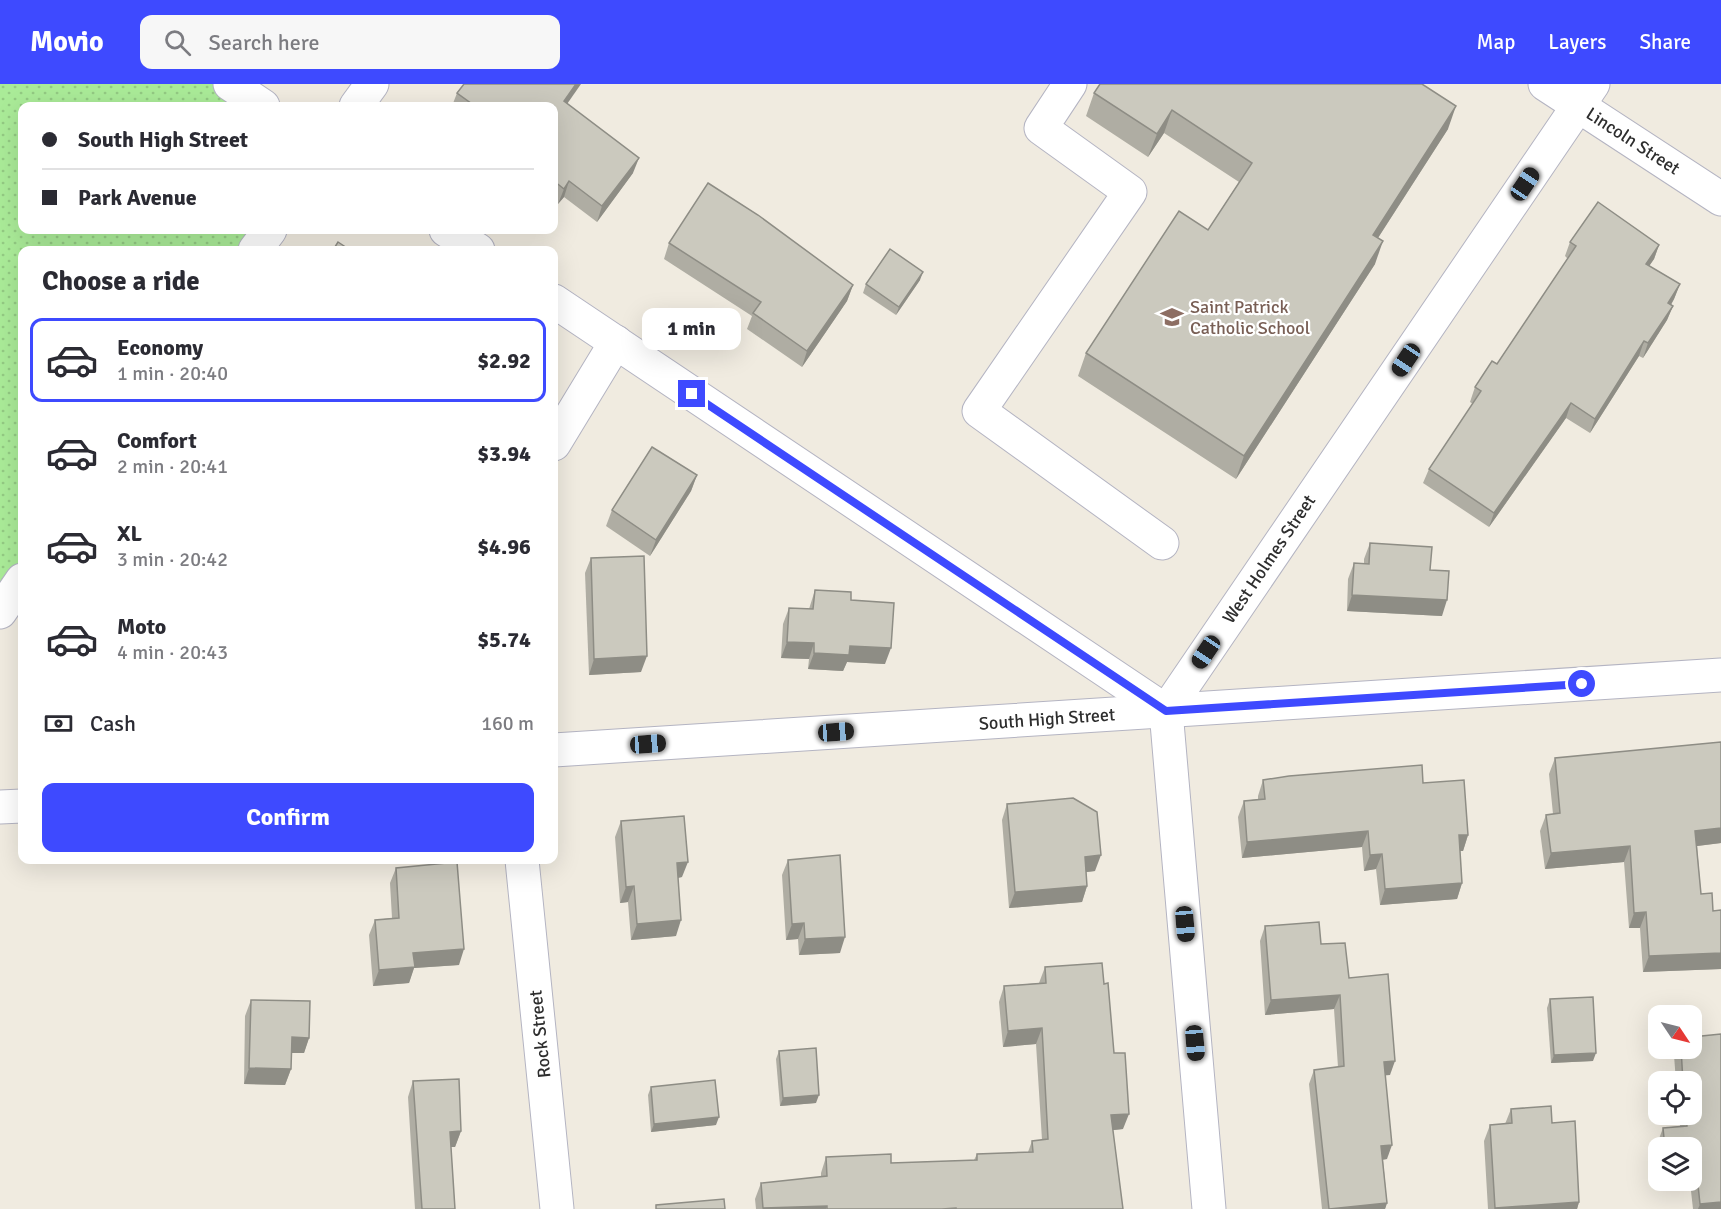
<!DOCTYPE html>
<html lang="en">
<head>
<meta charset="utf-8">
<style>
  :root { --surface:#fff; --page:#f7f7f7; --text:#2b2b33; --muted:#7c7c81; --line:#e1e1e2; --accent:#3e4aff }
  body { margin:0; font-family:Signika,sans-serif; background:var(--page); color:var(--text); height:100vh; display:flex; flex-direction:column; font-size:22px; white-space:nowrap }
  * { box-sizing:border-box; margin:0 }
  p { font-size:20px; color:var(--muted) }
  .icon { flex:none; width:33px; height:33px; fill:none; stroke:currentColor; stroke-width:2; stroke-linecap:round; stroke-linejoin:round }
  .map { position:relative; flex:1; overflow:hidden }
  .sheet { position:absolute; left:18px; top:162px; width:540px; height:618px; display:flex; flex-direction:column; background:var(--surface); border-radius:12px; box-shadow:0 6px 24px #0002 }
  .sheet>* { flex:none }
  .guide { position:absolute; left:18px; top:18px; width:540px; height:132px; border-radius:12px; box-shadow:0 6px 24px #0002; display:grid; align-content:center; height:132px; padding:0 24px; background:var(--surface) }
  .needle { width:39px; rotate:125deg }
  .fabs { position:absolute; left:1648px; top:921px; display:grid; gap:12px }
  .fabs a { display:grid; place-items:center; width:54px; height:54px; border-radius:12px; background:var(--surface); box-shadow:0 6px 24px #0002; font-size:30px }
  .end { position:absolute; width:27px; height:27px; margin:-14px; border:8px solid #3e4aff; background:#fff; box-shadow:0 0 0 3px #fff }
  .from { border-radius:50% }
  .bubble { position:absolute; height:42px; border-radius:12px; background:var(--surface); box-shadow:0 6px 24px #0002; font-size:20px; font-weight:700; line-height:42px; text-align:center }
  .car { position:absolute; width:18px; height:36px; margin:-18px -9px; border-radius:8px; box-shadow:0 0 4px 2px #0007; background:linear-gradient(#222 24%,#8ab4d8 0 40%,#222 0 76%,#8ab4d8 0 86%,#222 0) }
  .guide b { display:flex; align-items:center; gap:21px; height:57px; font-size:22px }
  .guide b+b { border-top:2px solid var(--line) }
  .guide i { width:15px; height:15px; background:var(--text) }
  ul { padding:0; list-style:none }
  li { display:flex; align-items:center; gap:18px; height:84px; margin:0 12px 9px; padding:0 12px; border:3px solid transparent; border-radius:12px }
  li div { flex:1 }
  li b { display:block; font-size:22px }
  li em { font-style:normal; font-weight:700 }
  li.selected { border-color:var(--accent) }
  li>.icon { width:54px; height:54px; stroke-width:1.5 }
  h2 { padding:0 24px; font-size:27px; line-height:72px }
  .pay { display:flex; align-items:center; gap:15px; height:66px; padding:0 24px; font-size:22px }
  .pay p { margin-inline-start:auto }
  .button { display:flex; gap:12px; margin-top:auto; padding:12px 24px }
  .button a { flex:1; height:69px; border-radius:12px; background:var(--accent); color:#fff; font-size:24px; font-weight:700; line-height:69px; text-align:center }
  header { display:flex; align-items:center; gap:36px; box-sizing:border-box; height:84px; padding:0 30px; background:var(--accent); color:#fff }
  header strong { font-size:28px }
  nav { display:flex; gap:33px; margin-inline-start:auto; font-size:21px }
  .search { width:420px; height:54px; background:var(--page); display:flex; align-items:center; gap:15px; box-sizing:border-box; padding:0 21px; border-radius:12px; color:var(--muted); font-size:22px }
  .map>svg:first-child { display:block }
  .grass { fill:url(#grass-dots) }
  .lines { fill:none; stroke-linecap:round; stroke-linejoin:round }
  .minor-casing { stroke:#b4b4c2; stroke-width:35 }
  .minor { stroke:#fff; stroke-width:33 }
  .wall { fill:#afada3 }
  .shaded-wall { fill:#8e8d85 }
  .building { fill:#cbc9be; stroke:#8e8d85; stroke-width:1.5 }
  .route { stroke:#3e4aff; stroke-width:8 }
  .labels { text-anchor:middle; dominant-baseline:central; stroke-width:4.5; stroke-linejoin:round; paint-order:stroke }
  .street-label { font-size:18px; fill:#2e2e2e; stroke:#fff }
  .education-label { font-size:18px; fill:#785e54; stroke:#fff; text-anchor:start }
</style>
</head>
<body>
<header>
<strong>Movio</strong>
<div class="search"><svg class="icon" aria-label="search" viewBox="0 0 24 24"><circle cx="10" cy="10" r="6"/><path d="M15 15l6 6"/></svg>Search here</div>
<nav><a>Map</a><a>Layers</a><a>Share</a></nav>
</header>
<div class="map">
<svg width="1721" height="1125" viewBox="0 0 1721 1125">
  <defs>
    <pattern id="grass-dots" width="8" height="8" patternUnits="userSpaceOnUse" patternTransform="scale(1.5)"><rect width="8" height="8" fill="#aaeb98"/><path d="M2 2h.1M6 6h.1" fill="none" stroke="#93ca83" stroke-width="1.8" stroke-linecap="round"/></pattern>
  </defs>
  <rect width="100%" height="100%" fill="#f0ebe0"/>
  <path class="grass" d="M 0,0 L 230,0 L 263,22 L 22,22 L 22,146 L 270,146 L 255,166 L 22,166 L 22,496 L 0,528 Z"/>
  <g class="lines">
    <g class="minor-casing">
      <g id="minor">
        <path d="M 230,0 L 263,22"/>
        <path d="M 1070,0 L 1041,44 L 1130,108 L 979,327 L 1162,459"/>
        <path d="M 1545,0 L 1721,115"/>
        <path d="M 356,22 L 372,0"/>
        <path d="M 446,146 L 478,166"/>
        <path d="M 255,166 L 270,146"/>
        <path d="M 554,217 L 1166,627"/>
        <path d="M 554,360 L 616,258"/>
        <path d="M 0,528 L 22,496"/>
        <path d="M 554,666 L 1721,591"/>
        <path d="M 0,723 L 22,722"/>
        <path d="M 522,776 L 557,1125"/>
        <path d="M 1209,1125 L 1166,627 L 1593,0"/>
      </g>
    </g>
    <use href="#minor" class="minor"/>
  </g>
  <g class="wall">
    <path d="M 457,9 L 567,20 L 633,89 L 597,138 L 564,113 L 558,120 L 554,117 L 554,22 L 452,22 Z"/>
    <path d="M 1094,9 L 1448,45 L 1378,154 L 1375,180 L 1236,395 L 1078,292 L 1086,269 L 1208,146 L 1239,98 L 1164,49 L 1148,73 L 1086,32 Z"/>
    <path d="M 1570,158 L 1659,161 L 1654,175 L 1649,182 L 1680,200 L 1674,215 L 1671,221 L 1673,222 L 1667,236 L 1643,274 L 1639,272 L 1590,349 L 1566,334 L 1489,443 L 1423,399 L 1429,385 L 1473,320 L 1470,318 L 1475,303 L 1497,280 L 1568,175 L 1565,172 Z"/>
    <path d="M 669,159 L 853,201 L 847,217 L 802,283 L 747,245 L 752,232 L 664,175 Z"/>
    <path d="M 920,196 L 896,231 L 863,209 L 866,200 Z"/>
    <path d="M 697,391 L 691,407 L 650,472 L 606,442 L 612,426 Z"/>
    <path d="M 1370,459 L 1430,486 L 1442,532 L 1347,527 L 1348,495 L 1354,479 L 1364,480 L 1364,475 Z"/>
    <path d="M 591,474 L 641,588 L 589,591 L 585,489 Z"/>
    <path d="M 815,506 L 851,516 L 885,580 L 847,578 L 843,587 L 808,585 L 809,575 L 781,574 L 783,540 L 789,524 L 809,525 Z"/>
    <path d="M 1721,658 L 1721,759 L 1697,762 L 1701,810 L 1713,827 L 1721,826 L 1721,885 L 1643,888 L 1640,844 L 1629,844 L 1624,778 L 1545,785 L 1540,747 L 1546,731 L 1553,730 L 1549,690 L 1555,674 Z"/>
    <path d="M 1263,696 L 1423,699 L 1468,751 L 1463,767 L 1460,767 L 1462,799 L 1457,815 L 1380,821 L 1376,785 L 1364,787 L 1362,763 L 1242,774 L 1238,733 L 1244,717 L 1258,715 L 1258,712 Z"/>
    <path d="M 1007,720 L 1095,787 L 1086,788 L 1087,802 L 1082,818 L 1009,824 L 1002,736 Z"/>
    <path d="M 621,737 L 682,793 L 678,794 L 676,852 L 631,856 L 628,818 L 620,819 L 615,753 Z"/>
    <path d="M 788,776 L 840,869 L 799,871 L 798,855 L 786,856 L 782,791 Z"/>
    <path d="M 396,784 L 459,881 L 414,884 L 409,899 L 373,902 L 369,851 L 375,836 L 392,834 L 390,799 Z"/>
    <path d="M 1265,842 L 1321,860 L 1349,894 L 1390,991 L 1385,991 L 1387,1075 L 1383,1076 L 1387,1119 L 1385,1125 L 1322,1125 L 1309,1000 L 1314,986 L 1338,983 L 1334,925 L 1265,931 L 1260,857 Z"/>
    <path d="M 1045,883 L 1104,900 L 1114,969 L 1123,1045 L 1113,1046 L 1123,1125 L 756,1125 L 755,1115 L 761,1099 L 821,1093 L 821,1089 L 826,1073 L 891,1079 L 974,1076 L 977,1070 L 1028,1068 L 1032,1057 L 1042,1056 L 1036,960 L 1003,963 L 999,918 L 1004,902 L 1039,899 Z"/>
    <path d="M 1550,915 L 1593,977 L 1551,979 L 1547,924 Z"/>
    <path d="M 251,916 L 309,954 L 304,969 L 291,969 L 291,985 L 285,1001 L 244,1000 L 245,932 Z"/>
    <path d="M 1677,964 L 1692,964 L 1721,1125 L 1693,1125 L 1690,1098 L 1661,1102 L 1661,1096 L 1692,1096 L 1692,1064 L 1659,1064 L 1659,1079 L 1657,1060 L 1663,1044 L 1680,1042 L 1679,1030 L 1692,1030 L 1692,998 L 1676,998 L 1674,971 Z"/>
    <path d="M 779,967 L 816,1019 L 780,1022 L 776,975 Z"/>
    <path d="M 413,997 L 461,1047 L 455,1063 L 451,1063 L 455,1125 L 415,1125 L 408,1013 Z"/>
    <path d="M 651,1003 L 716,1041 L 651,1048 L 648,1011 Z"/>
    <path d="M 1511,1025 L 1552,1039 L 1579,1118 L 1577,1125 L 1488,1125 L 1484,1057 L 1490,1041 L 1505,1040 Z"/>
  </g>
  <g class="shaded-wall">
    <path d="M 576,0 L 581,0 L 558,33 L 564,17 Z"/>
    <path d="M 1456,22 L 1448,45 L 1365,174 L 1373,151 Z"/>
    <path d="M 1172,26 L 1164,49 L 1148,73 L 1157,50 Z"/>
    <path d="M 639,74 L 633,89 L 597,138 L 602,122 Z"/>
    <path d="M 569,97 L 564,113 L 558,120 L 564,105 Z"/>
    <path d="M 1383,157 L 1375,180 L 1236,395 L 1244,372 Z"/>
    <path d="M 1659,161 L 1654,175 L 1641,194 L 1646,180 Z"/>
    <path d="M 923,188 L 920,196 L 896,231 L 899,223 Z"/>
    <path d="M 1680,200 L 1674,215 L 1663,234 L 1668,219 Z"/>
    <path d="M 853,201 L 847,217 L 802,283 L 807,267 Z"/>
    <path d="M 1673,222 L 1667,236 L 1643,274 L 1648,259 Z"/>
    <path d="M 1644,257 L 1639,272 L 1590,349 L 1595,335 Z"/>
    <path d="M 1571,319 L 1566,334 L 1489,443 L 1494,429 Z"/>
    <path d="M 697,391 L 691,407 L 650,472 L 656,456 Z"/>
    <path d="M 1352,511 L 1447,516 L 1442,532 L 1347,527 Z"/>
    <path d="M 787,558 L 814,559 L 809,575 L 781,574 Z"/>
    <path d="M 850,562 L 891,564 L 885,580 L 847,578 L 843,587 L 808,585 L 814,569 Z"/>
    <path d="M 647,572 L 641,588 L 589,591 L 594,575 Z"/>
    <path d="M 1721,744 L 1721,759 L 1689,763 L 1695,747 Z"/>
    <path d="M 1368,747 L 1362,763 L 1242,774 L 1247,758 Z"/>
    <path d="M 1459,751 L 1468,751 L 1463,767 L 1453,767 Z"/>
    <path d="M 1630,762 L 1624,778 L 1545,785 L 1551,769 Z"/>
    <path d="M 1382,770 L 1376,785 L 1364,787 L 1370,771 Z"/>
    <path d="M 1101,771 L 1095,787 L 1079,789 L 1085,773 Z"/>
    <path d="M 688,778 L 682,793 L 671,795 L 677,779 Z"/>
    <path d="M 1462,799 L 1457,815 L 1380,821 L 1385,805 Z"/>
    <path d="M 634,802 L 628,818 L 620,819 L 626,803 Z"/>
    <path d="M 1087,802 L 1082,818 L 1009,824 L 1015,808 Z"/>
    <path d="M 1646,828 L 1640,844 L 1629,844 L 1634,829 Z"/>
    <path d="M 681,836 L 676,852 L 631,856 L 637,840 Z"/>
    <path d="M 804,839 L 798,855 L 786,856 L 792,840 Z"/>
    <path d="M 845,853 L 840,869 L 799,871 L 805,855 Z"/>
    <path d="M 464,865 L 459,881 L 414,884 L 409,899 L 373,902 L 379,886 L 413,869 Z"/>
    <path d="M 1721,869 L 1721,885 L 1643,888 L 1649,872 Z"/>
    <path d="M 1340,911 L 1334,925 L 1265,931 L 1271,916 Z"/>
    <path d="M 1042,944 L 1036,960 L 1003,963 L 1008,947 Z"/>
    <path d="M 292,953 L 309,954 L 304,969 L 286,969 Z"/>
    <path d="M 1596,969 L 1593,977 L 1551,979 L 1554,971 Z"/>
    <path d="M 1395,977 L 1390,991 L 1378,992 L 1384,978 Z"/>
    <path d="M 249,984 L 291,985 L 285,1001 L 244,1000 Z"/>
    <path d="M 819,1011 L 816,1019 L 780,1022 L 783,1014 Z"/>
    <path d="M 1129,1030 L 1123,1045 L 1105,1047 L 1111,1031 Z"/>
    <path d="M 719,1033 L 716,1041 L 651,1048 L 654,1040 Z"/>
    <path d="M 461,1047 L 455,1063 L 444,1063 L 450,1048 Z"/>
    <path d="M 1392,1061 L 1387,1075 L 1376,1076 L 1381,1062 Z"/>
    <path d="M 1696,1082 L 1692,1093 L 1692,1083 Z"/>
    <path d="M 1663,1096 L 1691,1096 L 1690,1098 L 1661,1102 Z"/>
    <path d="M 1579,1118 L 1577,1125 L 1494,1125 L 1495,1124 Z"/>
    <path d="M 1721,1118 L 1721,1125 L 1698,1125 L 1700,1120 Z"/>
    <path d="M 1387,1119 L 1385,1125 L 1333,1125 Z"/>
    <path d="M 827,1122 L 826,1125 L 763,1125 L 763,1124 Z"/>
  </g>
  <g class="building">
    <path d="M 464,0 L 576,0 L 564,17 L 639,74 L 602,122 L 569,97 L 564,105 L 554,97 L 554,22 L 475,22 L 457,9 Z"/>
    <path d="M 1100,0 L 1422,0 L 1456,22 L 1373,151 L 1383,157 L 1244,372 L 1086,269 L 1179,127 L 1208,146 L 1252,79 L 1172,26 L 1157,50 L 1094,9 Z"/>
    <path d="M 708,99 L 758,131 L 853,201 L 807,267 L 753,229 L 761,218 L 669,159 Z"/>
    <path d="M 1598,118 L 1659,161 L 1646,180 L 1680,200 L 1668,219 L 1673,222 L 1648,259 L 1644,257 L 1595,335 L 1571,319 L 1494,429 L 1429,385 L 1481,307 L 1475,303 L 1492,277 L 1497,280 L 1576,162 L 1570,158 Z"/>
    <path d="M 338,158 L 350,166 L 333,166 Z"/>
    <path d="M 890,165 L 923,188 L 899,223 L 866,200 Z"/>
    <path d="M 652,363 L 697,391 L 656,456 L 612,426 Z"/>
    <path d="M 1370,459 L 1432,463 L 1430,486 L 1449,487 L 1447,516 L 1352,511 L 1354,479 L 1369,480 Z"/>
    <path d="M 644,472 L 647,572 L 594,575 L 591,474 Z"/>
    <path d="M 815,506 L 851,508 L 851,516 L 894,519 L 891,564 L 850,562 L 849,571 L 814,569 L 814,559 L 787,558 L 789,524 L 813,525 Z"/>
    <path d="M 1721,658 L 1721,744 L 1695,747 L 1701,810 L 1712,809 L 1713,827 L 1721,826 L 1721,869 L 1649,872 L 1646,828 L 1634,829 L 1630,762 L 1551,769 L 1546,731 L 1560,729 L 1555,674 Z"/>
    <path d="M 1422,681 L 1423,699 L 1464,696 L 1468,751 L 1459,751 L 1462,799 L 1385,805 L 1382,770 L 1370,771 L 1368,747 L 1247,758 L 1244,717 L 1265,715 L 1263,696 L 1289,692 Z"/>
    <path d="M 1073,714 L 1097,728 L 1101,771 L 1085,773 L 1087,802 L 1015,808 L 1007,720 Z"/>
    <path d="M 684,732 L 688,778 L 677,779 L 681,836 L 637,840 L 634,802 L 626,803 L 621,737 Z"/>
    <path d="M 840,771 L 845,853 L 805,855 L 804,839 L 792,840 L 788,776 Z"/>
    <path d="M 457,778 L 464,865 L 413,869 L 415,883 L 379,886 L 375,836 L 399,834 L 396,784 Z"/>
    <path d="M 1319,838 L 1321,860 L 1345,859 L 1349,894 L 1388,890 L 1395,977 L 1384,978 L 1392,1061 L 1381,1062 L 1387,1119 L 1329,1125 L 1314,986 L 1344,982 L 1340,911 L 1271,916 L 1265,842 Z"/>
    <path d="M 1102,879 L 1104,900 L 1108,899 L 1114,969 L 1125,969 L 1129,1030 L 1111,1031 L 1123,1125 L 956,1125 L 956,1124 L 942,1125 L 827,1125 L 827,1122 L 763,1124 L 761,1099 L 827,1092 L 826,1073 L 891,1070 L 891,1079 L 977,1076 L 977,1070 L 1033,1068 L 1032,1057 L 1048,1055 L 1042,944 L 1008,947 L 1004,902 L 1046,899 L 1045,883 Z"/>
    <path d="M 1593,913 L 1596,969 L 1554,971 L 1550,915 Z"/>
    <path d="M 251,916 L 310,917 L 309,954 L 292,953 L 291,985 L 249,984 Z"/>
    <path d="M 1721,950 L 1721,1118 L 1700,1120 L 1696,1082 L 1692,1083 L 1692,1064 L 1665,1064 L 1663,1044 L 1687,1042 L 1686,1030 L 1692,1030 L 1692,998 L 1683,998 L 1681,964 L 1692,964 L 1692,953 Z"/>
    <path d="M 816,964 L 819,1011 L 783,1014 L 779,967 Z"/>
    <path d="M 459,995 L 461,1047 L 450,1048 L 455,1125 L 422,1125 L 413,997 Z"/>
    <path d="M 715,996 L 719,1033 L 654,1040 L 651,1003 Z"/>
    <path d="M 1551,1022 L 1552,1039 L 1575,1037 L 1579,1118 L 1495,1124 L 1490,1041 L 1512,1039 L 1511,1025 Z"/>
    <path d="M 724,1115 L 725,1125 L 656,1125 L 656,1121 Z"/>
  </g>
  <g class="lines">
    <path class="route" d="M 692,310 L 1166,627 L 1582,600"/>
  </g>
  <defs>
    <g id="school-bare" transform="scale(1.8)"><path d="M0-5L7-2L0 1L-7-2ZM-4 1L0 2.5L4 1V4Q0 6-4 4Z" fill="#8d6e63" stroke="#fff" stroke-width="2.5" paint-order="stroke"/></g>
  </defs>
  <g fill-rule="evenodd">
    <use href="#school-bare" x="1172" y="233"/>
  </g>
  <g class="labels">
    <g class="street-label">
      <text transform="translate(1633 57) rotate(33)">Lincoln Street</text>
      <text transform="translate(1269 475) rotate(-56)">West Holmes Street</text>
      <text transform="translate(1047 635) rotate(-4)">South High Street</text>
      <text transform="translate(540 950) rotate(-96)">Rock Street</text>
    </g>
    <g class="education-label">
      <text x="1190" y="223">Saint Patrick<tspan x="1190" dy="21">Catholic School</tspan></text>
    </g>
  </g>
</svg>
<div class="fabs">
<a><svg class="needle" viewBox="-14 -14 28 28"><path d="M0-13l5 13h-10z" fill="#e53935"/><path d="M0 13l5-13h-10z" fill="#7c7c81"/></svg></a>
<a><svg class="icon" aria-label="locate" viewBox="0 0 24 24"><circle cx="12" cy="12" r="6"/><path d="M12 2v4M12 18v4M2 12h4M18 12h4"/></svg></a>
<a><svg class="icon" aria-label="layers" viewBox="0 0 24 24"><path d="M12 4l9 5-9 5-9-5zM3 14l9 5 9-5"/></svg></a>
</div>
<i class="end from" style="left:1582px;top:600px"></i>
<i class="end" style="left:692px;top:310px"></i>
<div class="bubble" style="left:642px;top:224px;width:99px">1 min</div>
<i class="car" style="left:1525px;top:100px;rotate:34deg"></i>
<i class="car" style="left:1406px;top:276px;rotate:214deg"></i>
<i class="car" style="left:1206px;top:568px;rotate:214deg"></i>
<i class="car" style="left:836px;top:648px;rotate:86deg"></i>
<i class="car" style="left:648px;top:660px;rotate:86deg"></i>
<i class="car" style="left:1185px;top:840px;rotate:175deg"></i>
<i class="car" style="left:1195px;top:959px;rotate:175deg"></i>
<div class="guide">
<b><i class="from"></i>South High Street</b>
<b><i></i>Park Avenue</b>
</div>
<section class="sheet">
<h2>Choose a ride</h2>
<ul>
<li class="selected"><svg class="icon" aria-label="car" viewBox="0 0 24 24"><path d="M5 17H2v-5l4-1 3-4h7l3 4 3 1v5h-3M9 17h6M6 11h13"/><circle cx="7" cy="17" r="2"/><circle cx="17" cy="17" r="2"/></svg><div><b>Economy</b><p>1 min · 20:40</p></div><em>$2.92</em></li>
<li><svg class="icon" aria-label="car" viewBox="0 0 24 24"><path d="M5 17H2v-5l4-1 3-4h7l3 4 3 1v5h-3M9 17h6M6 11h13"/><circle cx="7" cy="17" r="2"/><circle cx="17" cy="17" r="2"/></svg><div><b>Comfort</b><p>2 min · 20:41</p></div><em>$3.94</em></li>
<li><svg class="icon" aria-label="car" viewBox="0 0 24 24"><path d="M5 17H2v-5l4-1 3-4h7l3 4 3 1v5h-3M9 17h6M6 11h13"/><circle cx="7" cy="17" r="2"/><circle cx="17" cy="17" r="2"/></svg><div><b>XL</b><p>3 min · 20:42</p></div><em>$4.96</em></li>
<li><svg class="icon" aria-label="car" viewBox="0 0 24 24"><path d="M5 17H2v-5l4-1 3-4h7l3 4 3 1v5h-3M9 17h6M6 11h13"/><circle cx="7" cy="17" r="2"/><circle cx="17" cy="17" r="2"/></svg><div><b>Moto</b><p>4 min · 20:43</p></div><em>$5.74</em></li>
</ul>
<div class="pay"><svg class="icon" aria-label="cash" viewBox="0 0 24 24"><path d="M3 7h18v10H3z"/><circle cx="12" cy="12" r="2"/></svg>Cash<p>160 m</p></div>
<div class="button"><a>Confirm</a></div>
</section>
</div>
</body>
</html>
